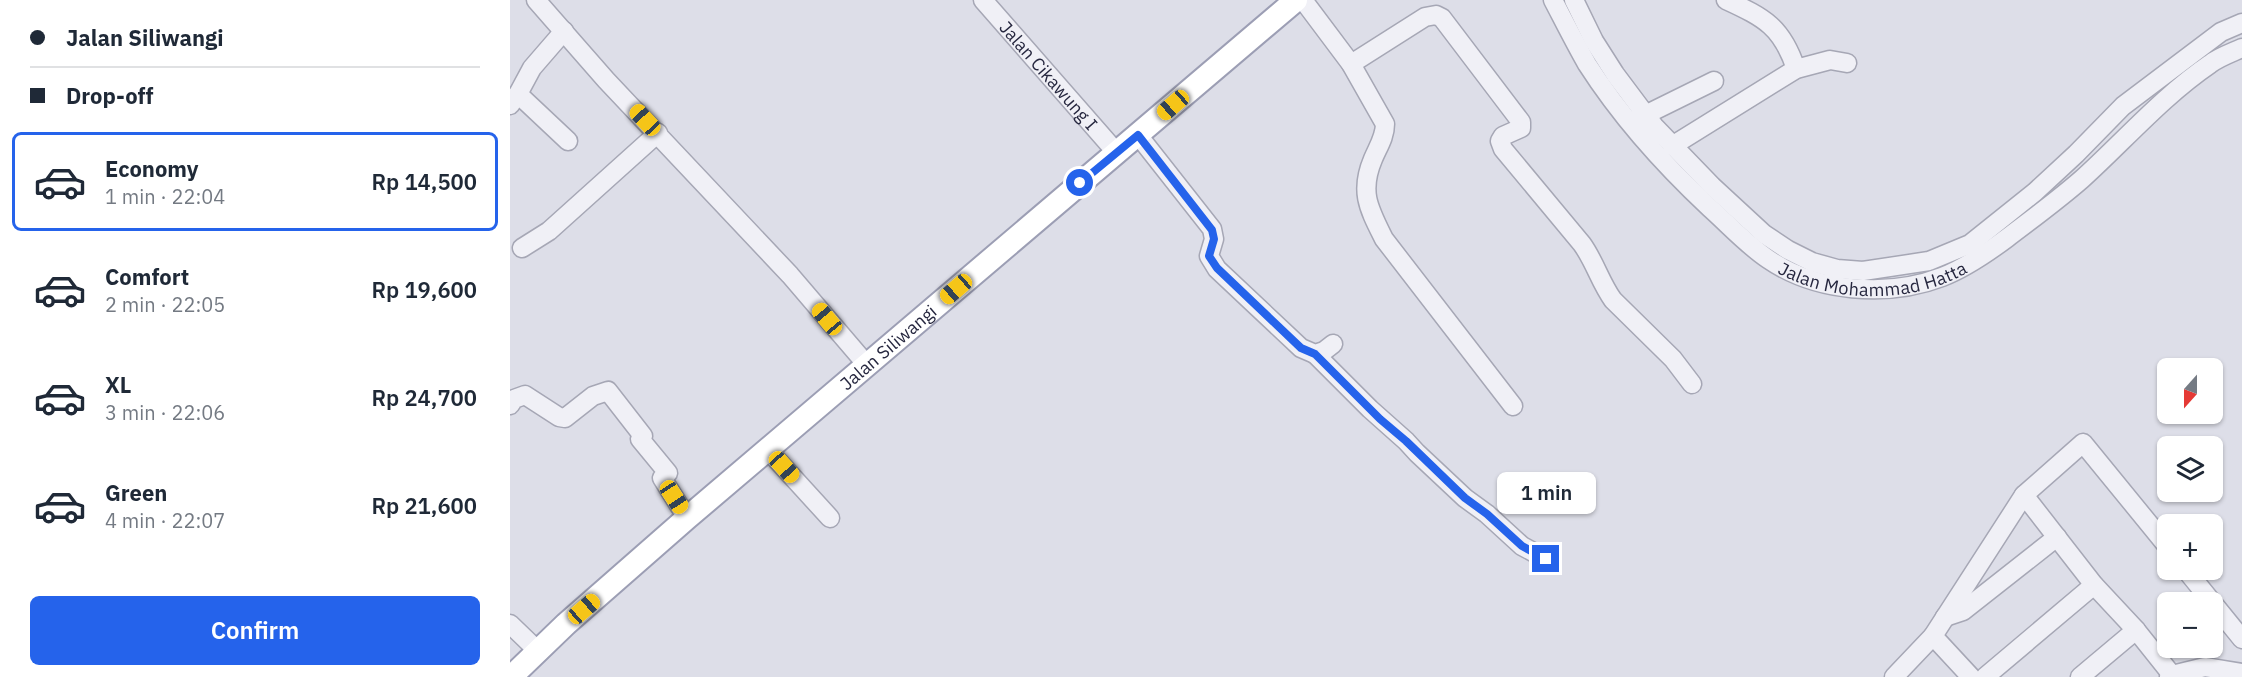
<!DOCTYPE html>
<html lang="en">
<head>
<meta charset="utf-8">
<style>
  :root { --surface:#fff; --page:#f2f2f3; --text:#1f2937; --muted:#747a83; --line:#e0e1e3; --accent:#2563eb }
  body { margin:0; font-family:"IBM Plex Sans",sans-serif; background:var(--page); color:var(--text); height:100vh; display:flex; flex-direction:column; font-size:22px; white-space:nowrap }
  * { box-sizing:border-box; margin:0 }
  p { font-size:20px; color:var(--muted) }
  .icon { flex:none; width:33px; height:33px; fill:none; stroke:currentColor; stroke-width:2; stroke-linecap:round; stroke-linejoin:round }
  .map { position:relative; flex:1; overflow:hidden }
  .panel { display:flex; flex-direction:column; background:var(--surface); width:510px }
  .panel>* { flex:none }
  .top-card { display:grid; align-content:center; height:132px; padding:0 30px; background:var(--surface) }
  .needle { width:39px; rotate:201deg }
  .buttons { position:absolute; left:1647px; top:358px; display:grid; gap:12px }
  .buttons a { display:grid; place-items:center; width:66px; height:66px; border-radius:9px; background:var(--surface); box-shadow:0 2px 4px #0004; font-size:30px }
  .end { position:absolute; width:27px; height:27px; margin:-14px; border:8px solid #2563eb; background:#fff; box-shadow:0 0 0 3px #fff }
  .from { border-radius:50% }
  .bubble { position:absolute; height:42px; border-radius:9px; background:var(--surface); box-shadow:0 2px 4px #0004; font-size:20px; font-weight:600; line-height:42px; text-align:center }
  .car { position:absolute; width:18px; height:36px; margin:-18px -9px; border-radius:8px; box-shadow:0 0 4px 2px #0007; background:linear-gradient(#f5c518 24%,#345 0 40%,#f5c518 0 76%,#345 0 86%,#f5c518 0) }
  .top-card b { display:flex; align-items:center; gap:21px; height:57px; font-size:22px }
  .top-card b+b { border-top:2px solid var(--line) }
  .top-card i { width:15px; height:15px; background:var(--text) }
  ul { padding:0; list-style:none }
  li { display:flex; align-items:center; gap:18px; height:99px; margin:0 12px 9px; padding:0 18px; border:3px solid transparent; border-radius:9px }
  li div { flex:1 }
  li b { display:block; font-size:22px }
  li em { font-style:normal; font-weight:600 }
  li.active { border-color:var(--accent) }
  li>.icon { width:54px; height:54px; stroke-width:1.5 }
  .primary-button { display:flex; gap:12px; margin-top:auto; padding:12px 30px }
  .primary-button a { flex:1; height:69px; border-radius:9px; background:var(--accent); color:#fff; font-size:24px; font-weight:600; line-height:69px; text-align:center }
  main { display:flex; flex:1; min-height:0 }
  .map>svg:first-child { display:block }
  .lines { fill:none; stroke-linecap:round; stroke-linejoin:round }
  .minor-casing { stroke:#a6a7b5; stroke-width:21 }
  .major-casing { stroke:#9c9eb4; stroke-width:26 }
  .minor { stroke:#f0f0f6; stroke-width:18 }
  .major { stroke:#fff; stroke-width:22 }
  .route { stroke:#2563eb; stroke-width:8 }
  .labels { text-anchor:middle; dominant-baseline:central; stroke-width:4.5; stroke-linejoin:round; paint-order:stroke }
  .street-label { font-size:18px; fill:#26273f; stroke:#edeef6 }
</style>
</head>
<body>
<main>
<section class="panel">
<div class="top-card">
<b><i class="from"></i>Jalan Siliwangi</b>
<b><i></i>Drop-off</b>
</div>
<ul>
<li class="active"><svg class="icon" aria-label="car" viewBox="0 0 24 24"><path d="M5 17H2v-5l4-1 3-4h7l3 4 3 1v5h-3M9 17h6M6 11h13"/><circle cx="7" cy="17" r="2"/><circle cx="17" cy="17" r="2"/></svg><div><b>Economy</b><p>1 min · 22:04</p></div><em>Rp 14,500</em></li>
<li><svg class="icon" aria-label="car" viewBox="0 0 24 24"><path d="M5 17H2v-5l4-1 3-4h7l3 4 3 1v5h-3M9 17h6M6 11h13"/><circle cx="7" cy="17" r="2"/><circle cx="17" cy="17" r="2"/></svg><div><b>Comfort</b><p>2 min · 22:05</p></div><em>Rp 19,600</em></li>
<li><svg class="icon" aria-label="car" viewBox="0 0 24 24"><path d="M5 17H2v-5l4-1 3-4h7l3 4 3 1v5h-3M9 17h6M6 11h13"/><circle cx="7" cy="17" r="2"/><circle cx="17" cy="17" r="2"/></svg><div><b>XL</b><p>3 min · 22:06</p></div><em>Rp 24,700</em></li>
<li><svg class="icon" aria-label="car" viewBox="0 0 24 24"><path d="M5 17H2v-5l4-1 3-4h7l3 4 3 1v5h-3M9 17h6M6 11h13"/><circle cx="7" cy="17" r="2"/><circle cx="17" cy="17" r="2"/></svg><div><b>Green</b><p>4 min · 22:07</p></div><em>Rp 21,600</em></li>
</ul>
<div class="primary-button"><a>Confirm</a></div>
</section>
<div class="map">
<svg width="1732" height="677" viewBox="0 0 1732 677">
  <rect width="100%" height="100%" fill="#dddee8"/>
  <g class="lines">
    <g class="minor-casing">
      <g id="minor">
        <path d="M 26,0 L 96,80 L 280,275 L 357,365"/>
        <path id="s1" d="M 473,0 L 606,152"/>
        <path d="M 793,0 L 841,64 L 875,124 C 875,137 868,147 863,159 C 849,192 859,209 874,239 L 1003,406"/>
        <path id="s2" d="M 1043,0 C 1054,21 1065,43 1077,64 C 1111,117 1154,165 1200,208 C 1219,225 1237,245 1258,259 C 1306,292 1377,298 1432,277 C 1455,268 1477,253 1497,238 C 1522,219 1548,200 1572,179 C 1614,141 1653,96 1700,64 C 1709,57 1721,53 1732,48"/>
        <path d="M 1064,0 L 1084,41 L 1105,74 L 1144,126 L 1202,186 L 1254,234 L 1278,250 L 1302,262 L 1327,269 L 1353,271 L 1419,261 L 1460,244 L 1525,192 L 1566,154 L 1613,106 L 1711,32 L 1732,23"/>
        <path d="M 1216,0 C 1255,18 1272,27 1286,69"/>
        <path d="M 841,64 L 915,17 L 926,15 L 932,18 L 1011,122 L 1011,128 L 993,136 L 990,141 L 993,149 L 1072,244 C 1085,262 1090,282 1103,300 L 1163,359 L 1182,384"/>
        <path d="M 8,94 L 22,68 L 54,31"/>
        <path d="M 0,105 L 8,94 L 58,141"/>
        <path d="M 1127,119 L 1204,81"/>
        <path d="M 628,135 L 702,229 L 704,239 L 699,256 L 707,269 L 791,348 L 805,354 L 814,351 L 823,344"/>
        <path d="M 1162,146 L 1286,69 L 1320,60 L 1337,63"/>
        <path d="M 12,248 L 39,231 L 148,133"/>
        <path d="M 805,354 L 860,409 L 896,441 L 907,453 L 955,498 L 977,514 L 1012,546 L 1036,559"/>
        <path d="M 0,405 L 4,399 L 15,395 L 49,417 L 55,418 L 83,396 L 98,391 L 133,436 L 130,439 L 158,473 L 152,478 L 177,518"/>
        <path d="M 258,450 L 320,518"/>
        <path d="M 1514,495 L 1584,585 L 1626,630 L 1662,675"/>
        <path d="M 1676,570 L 1732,639"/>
        <path d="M 1435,617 L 1453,611 L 1547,537"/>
        <path d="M 0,624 L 28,651"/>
        <path d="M 1384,677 L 1423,636"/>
        <path d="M 1461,677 L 1423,636 L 1514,495 L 1573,443 L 1658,547"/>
        <path d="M 1475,677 L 1584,585"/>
        <path d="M 1570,677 L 1626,630"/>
        <path d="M 1659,677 L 1662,675 L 1695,667 L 1732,673"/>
      </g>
    </g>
    <g class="major-casing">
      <g id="major">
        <path id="s3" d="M 1,677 L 56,624 L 177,518 L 786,0"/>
      </g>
    </g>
    <use href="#minor" class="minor"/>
    <use href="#major" class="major"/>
  </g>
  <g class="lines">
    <path class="route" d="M 570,183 L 628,135 L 702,230 L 704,239 L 699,256 L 707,268 L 791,348 L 805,354 L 870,419 L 896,441 L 955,498 L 977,514 L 1012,546 L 1036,559"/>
  </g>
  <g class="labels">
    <g class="street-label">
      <text stroke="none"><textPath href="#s1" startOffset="100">Jalan Cikawung I</textPath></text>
      <text stroke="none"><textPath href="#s2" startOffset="450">Jalan Mohammad Hatta</textPath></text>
      <text stroke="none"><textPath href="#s3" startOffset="501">Jalan Siliwangi</textPath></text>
    </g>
  </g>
</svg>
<div class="buttons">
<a><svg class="needle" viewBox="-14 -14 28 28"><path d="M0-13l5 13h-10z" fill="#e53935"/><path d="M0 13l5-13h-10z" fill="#747a83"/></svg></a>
<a><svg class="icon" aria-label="layers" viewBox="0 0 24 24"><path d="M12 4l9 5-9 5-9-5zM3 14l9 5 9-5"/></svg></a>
<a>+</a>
<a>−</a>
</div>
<i class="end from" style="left:570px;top:183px"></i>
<i class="end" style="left:1036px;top:559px"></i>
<div class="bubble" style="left:987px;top:472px;width:99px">1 min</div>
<i class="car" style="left:663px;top:105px;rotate:229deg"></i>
<i class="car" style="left:135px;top:120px;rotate:317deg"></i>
<i class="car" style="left:446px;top:289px;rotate:229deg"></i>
<i class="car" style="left:317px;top:319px;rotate:320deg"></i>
<i class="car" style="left:274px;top:467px;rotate:138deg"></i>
<i class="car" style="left:164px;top:497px;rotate:147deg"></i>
<i class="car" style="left:74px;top:609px;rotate:49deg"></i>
</div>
</main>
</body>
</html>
